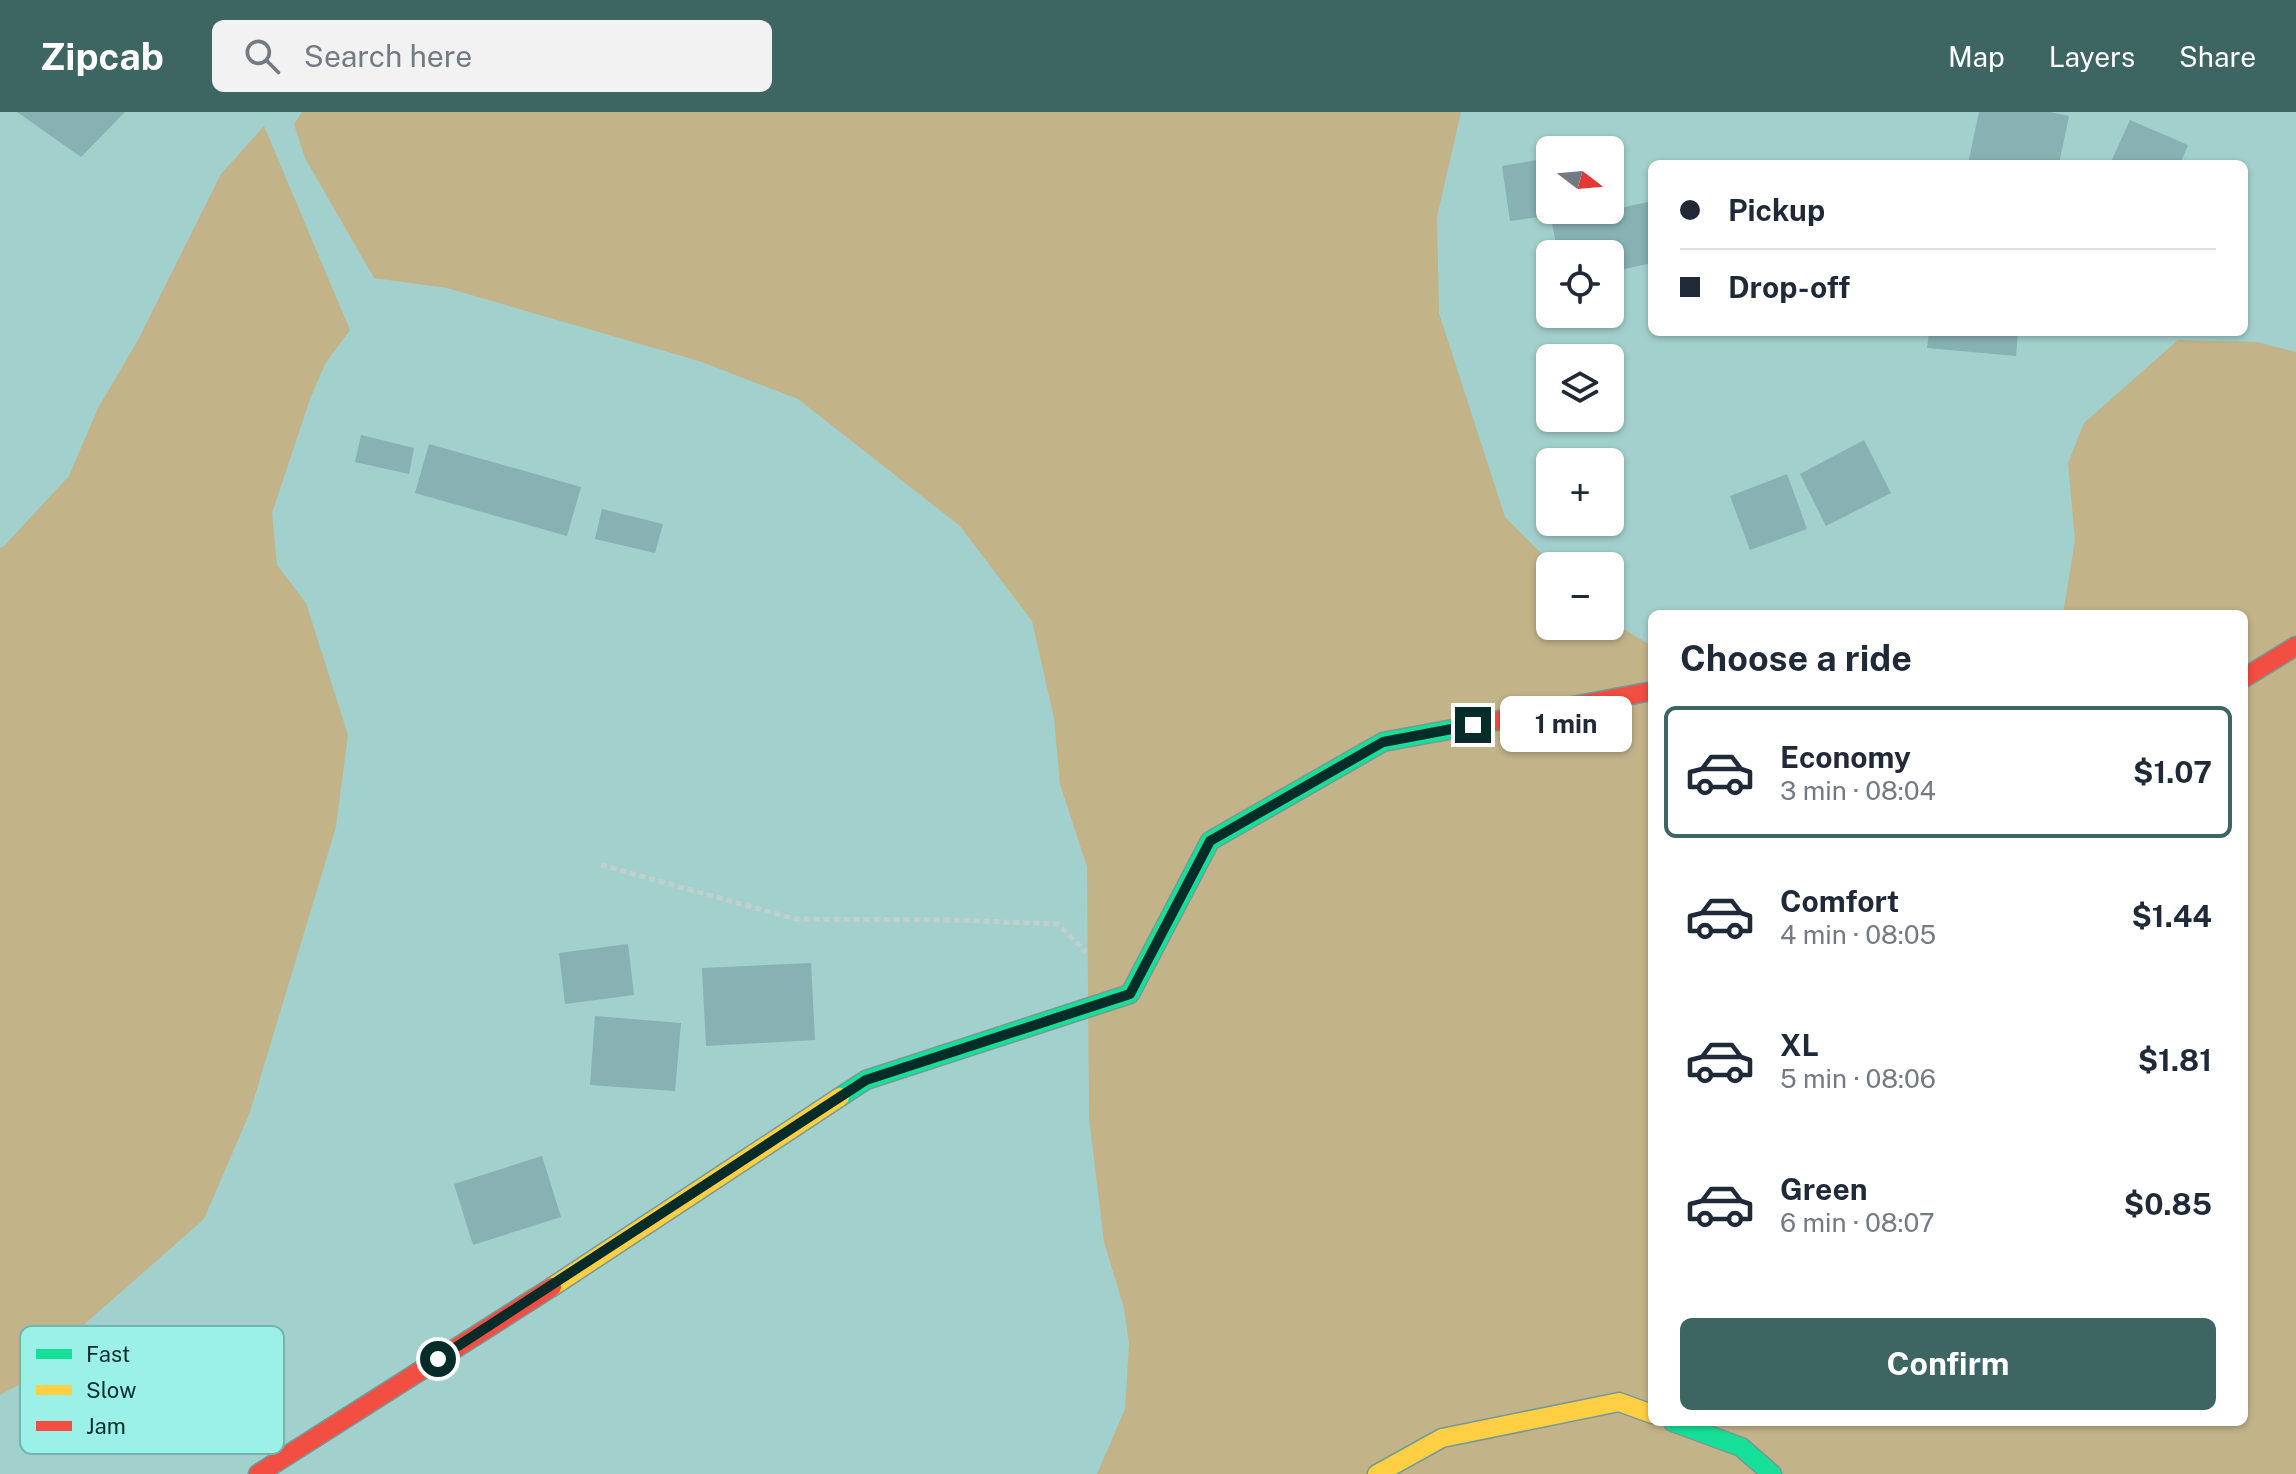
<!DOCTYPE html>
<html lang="en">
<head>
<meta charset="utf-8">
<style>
  :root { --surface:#fff; --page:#f2f2f3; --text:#1f2937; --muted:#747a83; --line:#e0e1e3; --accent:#3d6562 }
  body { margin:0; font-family:"Public Sans",sans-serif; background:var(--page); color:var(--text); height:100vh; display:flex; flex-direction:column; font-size:30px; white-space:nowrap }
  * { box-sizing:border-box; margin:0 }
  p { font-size:26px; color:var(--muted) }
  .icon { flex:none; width:44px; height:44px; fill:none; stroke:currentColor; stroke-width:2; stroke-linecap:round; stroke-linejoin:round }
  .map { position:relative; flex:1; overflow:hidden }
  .sheet { position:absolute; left:1648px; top:498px; width:600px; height:816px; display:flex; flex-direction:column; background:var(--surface); border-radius:12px; box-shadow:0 2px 6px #0004 }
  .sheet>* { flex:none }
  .banner { position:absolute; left:1648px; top:48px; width:600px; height:176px; border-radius:12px; box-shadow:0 2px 6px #0004; display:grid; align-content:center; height:176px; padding:0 32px; background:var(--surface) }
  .needle { width:52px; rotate:106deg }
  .tools { position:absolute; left:1536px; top:24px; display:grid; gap:16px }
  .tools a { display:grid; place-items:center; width:88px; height:88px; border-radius:12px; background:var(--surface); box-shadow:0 2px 6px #0004; font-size:40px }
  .end { position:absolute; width:36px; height:36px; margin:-18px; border:10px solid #062c29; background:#fff; box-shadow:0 0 0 4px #fff }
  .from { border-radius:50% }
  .bubble { position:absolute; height:56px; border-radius:12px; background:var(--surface); box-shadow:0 2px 6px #0004; font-size:26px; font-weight:700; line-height:56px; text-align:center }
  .banner b { display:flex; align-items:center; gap:28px; height:76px; font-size:30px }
  .banner b+b { border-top:2px solid var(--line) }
  .banner i { width:20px; height:20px; background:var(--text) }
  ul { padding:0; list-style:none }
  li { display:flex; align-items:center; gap:24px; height:132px; margin:0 16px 12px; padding:0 16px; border:4px solid transparent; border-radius:12px }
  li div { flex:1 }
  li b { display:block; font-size:30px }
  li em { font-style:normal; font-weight:700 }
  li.current { border-color:var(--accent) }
  li>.icon { width:72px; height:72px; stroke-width:1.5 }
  h2 { padding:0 32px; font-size:36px; line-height:96px }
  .button { display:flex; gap:16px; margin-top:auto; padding:16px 32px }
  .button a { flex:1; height:92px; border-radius:12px; background:var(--accent); color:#fff; font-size:32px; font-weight:700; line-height:92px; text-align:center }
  header { display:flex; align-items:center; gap:48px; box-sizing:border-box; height:112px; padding:0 40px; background:var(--accent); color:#fff }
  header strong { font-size:38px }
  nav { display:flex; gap:44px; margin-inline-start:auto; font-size:28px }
  .search { width:560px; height:72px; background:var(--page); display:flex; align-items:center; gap:20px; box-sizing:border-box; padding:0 28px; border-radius:12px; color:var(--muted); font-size:30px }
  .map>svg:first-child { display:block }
  .green { fill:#c2b389 }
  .building { fill:#87b1b2 }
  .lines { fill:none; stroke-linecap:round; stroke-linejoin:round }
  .fast-casing { stroke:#749a97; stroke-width:21 }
  .slow-casing { stroke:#749a97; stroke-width:21 }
  .jam-casing { stroke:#749a97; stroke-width:21 }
  .path { stroke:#c1cfcf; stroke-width:5; stroke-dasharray:6 4; stroke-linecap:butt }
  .fast { stroke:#16e098; stroke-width:18 }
  .slow { stroke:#ffcf43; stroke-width:18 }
  .jam { stroke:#f24e42; stroke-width:18 }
  .route { stroke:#062c29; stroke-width:10 }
  .key { fill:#9bf1e8; stroke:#6eb6af; stroke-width:2 }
  .key-label { font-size:22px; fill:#062c29 }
</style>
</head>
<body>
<header>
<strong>Zipcab</strong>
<div class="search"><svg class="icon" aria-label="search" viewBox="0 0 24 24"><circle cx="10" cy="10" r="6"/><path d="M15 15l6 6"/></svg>Search here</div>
<nav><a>Map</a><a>Layers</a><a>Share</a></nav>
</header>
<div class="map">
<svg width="2296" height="1362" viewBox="0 0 2296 1362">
  <rect width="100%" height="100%" fill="#a2d0cc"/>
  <g class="green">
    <path d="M 302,0 L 1461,0 L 1437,105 L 1439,201 L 1505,405 L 1547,447 L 1550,454 L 1550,514 L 1610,514 L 1610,509 L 1652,534 L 1652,1310 L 2244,1310 L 2244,502 L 2063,502 L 2075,428 L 2068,351 L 2084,311 L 2178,228 L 2257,230 L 2296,240 L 2296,1362 L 1097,1362 L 1125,1297 L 1129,1232 L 1124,1196 L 1104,1130 L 1089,1006 L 1087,755 L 1060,672 L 1054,606 L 1032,509 L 960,414 L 798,287 L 699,249 L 447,176 L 374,166 L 305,46 L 294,12 Z"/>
    <path d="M 264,14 L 350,218 L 325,252 L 310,287 L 272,401 L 277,453 L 306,491 L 348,623 L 336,715 L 250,1000 L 204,1107 L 71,1224 L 40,1261 L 0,1283 L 0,436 L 4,434 L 69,364 L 98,296 L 138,228 L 221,62 Z"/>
  </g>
  <g class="building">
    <path d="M 17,0 L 125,0 L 81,45 Z"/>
    <path d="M 1979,0 L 2050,0 L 2069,4 L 2059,52 L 1968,52 Z"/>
    <path d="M 2130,8 L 2188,33 L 2180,52 L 2110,52 Z"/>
    <path d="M 1550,46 L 1550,98 L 1576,98 L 1576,100 L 1510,109 L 1502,54 Z"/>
    <path d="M 1652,89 L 1652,151 L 1610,160 L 1610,142 L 1558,142 L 1552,111 Z"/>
    <path d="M 1929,220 L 2018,220 L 2016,244 L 1927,236 Z"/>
    <path d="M 361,323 L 414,336 L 409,362 L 355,350 Z"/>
    <path d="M 1864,328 L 1891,381 L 1826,414 L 1800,362 Z"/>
    <path d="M 429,332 L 581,375 L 567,424 L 415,381 Z"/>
    <path d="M 1787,362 L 1807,417 L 1750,438 L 1730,384 Z"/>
    <path d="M 602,397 L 663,412 L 655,441 L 595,427 Z"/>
    <path d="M 628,832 L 634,883 L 565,892 L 559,841 Z"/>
    <path d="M 811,851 L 815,928 L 706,934 L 702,856 Z"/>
    <path d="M 595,904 L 681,911 L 675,979 L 590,973 Z"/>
    <path d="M 542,1044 L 561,1105 L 473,1133 L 454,1072 Z"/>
  </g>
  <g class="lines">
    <g class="fast-casing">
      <g id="fast">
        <path d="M 840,985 L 866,968 L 1130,882 L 1210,729 L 1383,630 L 1480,612"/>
        <path d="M 1673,1310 L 1741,1335 L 1772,1362"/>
      </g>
    </g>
    <g class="slow-casing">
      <g id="slow">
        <path d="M 552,1175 L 840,985"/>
        <path d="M 1377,1362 L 1442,1326 L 1619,1290 L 1652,1302"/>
      </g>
    </g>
    <g class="jam-casing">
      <g id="jam">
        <path d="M 2244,566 L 2296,534"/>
        <path d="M 1480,612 L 1652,579"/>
        <path d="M 258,1362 L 552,1175"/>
      </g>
    </g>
    <path class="path" d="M 601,753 L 795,807 L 954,808 L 1058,812 L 1086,840"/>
    <use href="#fast" class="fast"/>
    <use href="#slow" class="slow"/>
    <use href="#jam" class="jam"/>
  </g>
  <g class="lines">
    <path class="route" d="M 438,1247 L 866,968 L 1130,882 L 1210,729 L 1383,630 L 1473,613"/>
  </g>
  <rect x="20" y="1214" width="264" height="128" rx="12" class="key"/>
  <rect x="36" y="1237" width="36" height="10" fill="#16e098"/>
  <rect x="36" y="1273" width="36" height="10" fill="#ffcf43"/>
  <rect x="36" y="1309" width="36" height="10" fill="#f24e42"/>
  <g class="key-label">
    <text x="86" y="1250">Fast</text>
    <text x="86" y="1286">Slow</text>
    <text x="86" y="1322">Jam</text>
  </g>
</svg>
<div class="tools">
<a><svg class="needle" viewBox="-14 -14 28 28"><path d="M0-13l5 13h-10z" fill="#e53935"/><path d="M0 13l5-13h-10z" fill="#747a83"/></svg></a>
<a><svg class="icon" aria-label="locate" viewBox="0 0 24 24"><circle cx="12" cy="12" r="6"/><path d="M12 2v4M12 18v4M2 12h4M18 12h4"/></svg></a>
<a><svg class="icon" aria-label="layers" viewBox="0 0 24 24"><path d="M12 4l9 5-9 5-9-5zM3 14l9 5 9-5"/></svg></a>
<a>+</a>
<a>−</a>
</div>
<i class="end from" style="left:438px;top:1247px"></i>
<i class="end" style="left:1473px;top:613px"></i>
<div class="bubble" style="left:1500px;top:584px;width:132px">1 min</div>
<div class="banner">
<b><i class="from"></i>Pickup</b>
<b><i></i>Drop-off</b>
</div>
<section class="sheet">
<h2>Choose a ride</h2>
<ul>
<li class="current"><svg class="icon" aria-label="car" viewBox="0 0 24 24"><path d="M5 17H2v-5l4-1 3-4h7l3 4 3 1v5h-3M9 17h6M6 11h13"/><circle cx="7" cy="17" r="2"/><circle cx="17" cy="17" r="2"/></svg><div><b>Economy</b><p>3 min · 08:04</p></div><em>$1.07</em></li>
<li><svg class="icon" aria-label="car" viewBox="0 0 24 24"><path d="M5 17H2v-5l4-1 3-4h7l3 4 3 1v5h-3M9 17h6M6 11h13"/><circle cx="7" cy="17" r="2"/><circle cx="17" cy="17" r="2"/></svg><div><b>Comfort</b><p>4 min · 08:05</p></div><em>$1.44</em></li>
<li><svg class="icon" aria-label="car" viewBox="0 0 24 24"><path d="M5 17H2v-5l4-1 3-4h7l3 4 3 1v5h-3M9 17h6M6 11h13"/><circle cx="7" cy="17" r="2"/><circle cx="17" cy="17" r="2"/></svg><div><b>XL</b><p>5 min · 08:06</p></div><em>$1.81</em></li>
<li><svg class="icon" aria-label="car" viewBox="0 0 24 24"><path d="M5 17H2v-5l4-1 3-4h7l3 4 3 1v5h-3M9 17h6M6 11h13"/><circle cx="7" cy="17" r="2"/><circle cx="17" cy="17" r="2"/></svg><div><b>Green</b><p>6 min · 08:07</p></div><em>$0.85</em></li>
</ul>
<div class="button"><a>Confirm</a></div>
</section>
</div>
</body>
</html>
